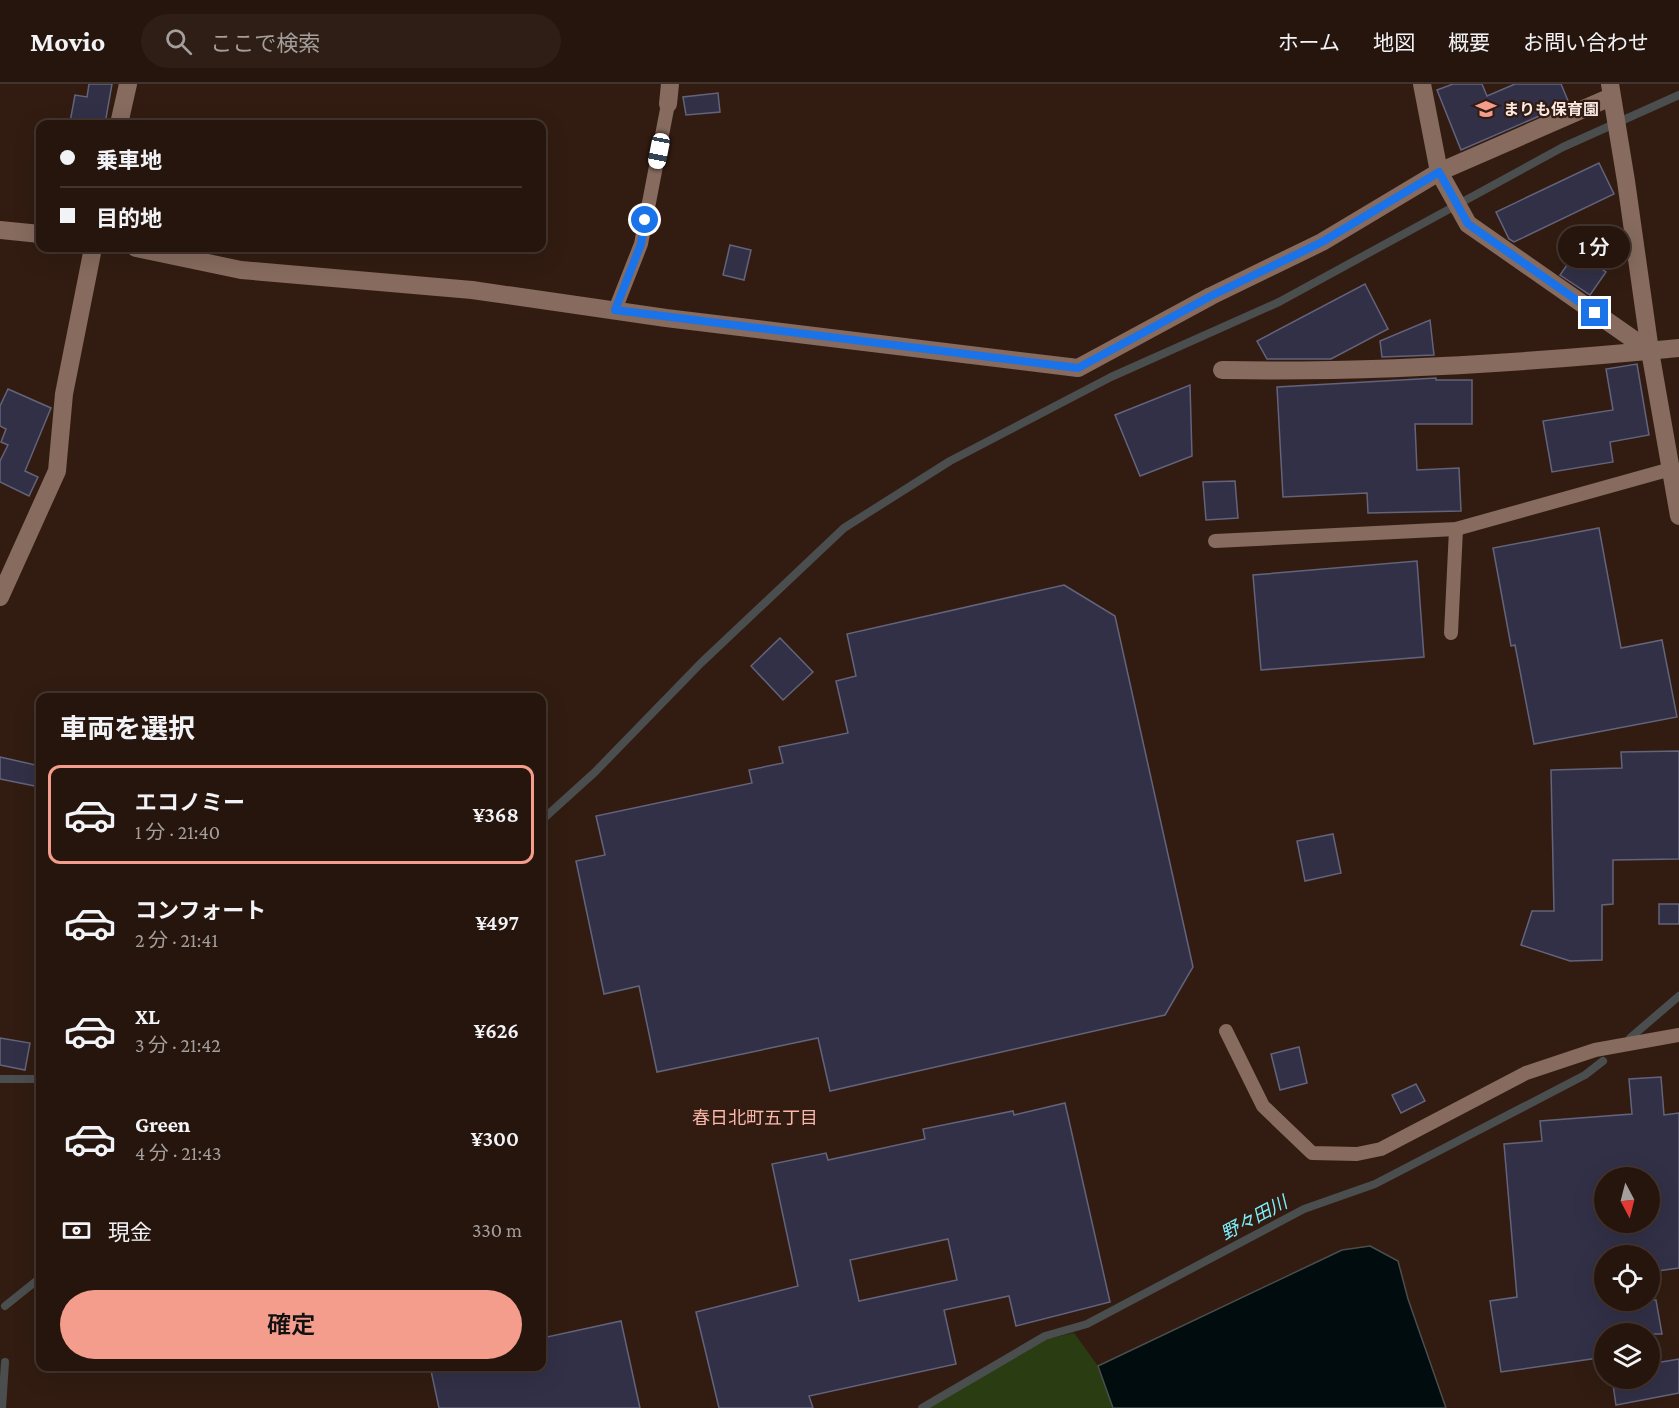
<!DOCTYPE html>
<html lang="ja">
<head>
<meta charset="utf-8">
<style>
  :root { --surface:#26150d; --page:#2e1e16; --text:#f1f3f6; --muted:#a49f9d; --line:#42342e; --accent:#f49d8c }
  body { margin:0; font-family:"Crimson Pro","Noto Sans JP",serif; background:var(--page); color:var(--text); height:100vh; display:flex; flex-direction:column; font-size:22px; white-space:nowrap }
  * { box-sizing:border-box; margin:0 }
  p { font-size:20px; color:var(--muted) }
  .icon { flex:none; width:33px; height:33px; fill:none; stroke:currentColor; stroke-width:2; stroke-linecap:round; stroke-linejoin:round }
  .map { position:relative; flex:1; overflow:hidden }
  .details { position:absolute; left:36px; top:609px; width:510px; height:678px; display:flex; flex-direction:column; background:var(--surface); border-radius:12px; box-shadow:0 6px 24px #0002,0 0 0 2px var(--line) }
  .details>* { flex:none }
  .top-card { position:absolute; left:36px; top:36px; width:510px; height:132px; border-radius:12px; box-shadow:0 6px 24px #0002,0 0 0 2px var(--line); display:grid; align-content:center; height:132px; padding:0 24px; background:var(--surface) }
  .needle { width:39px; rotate:173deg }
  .fabs { position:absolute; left:1594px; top:1083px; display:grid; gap:12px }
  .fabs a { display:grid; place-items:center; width:66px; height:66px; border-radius:50%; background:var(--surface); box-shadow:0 6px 24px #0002,0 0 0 2px var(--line); font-size:30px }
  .end { position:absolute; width:27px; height:27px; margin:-14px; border:8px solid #1a73e8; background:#fff; box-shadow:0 0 0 3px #fff }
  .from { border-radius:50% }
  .bubble { position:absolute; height:42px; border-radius:21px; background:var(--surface); box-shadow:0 6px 24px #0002,0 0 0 2px var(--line); font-size:20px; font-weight:600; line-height:42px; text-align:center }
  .car { position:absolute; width:18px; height:36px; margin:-18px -9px; border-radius:8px; box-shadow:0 0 4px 2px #0007; background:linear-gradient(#fff 24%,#345 0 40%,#fff 0 76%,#345 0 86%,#fff 0) }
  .top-card b { display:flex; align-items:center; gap:21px; height:57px; font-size:22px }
  .top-card b+b { border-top:2px solid var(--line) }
  .top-card i { width:15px; height:15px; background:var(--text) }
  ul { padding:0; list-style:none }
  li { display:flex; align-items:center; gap:18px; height:99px; margin:0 12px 9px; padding:0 12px; border:3px solid transparent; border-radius:12px }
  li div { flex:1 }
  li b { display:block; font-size:22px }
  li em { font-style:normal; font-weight:600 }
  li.selected { border-color:var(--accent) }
  li>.icon { width:54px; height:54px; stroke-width:1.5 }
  h2 { padding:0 24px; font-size:27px; line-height:72px }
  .pay { display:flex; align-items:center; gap:15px; height:66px; padding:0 24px; font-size:22px }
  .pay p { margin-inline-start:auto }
  .button { display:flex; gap:12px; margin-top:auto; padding:12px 24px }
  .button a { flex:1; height:69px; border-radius:36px; background:var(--accent); color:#111; font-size:24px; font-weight:600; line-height:69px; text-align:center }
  header { display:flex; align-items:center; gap:36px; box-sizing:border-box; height:84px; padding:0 30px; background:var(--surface); border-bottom:2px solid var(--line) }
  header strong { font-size:28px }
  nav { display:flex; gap:33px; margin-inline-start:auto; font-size:21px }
  .search { width:420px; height:54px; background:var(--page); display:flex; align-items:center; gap:15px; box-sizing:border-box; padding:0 21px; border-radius:33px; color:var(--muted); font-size:22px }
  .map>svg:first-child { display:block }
  .green { fill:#2a3d12 }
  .water { fill:#000c0e; stroke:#4b4e4e; stroke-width:1.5 }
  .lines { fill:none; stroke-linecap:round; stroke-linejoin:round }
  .stream { stroke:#4b4e4e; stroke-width:8 }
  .building { fill:#313047; stroke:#63637c; stroke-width:1.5; fill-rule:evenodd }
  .lane { stroke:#866b5e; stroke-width:14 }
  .street { stroke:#866b5e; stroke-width:18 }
  .route { stroke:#1a73e8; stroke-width:8 }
  .labels { text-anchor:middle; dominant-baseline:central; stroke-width:4.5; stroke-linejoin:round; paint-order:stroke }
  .poi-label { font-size:16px; font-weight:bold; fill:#f9e9e2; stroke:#321c11; text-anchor:start }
  .neighbourhood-label { font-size:18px; fill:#fab7aa; stroke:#321c11 }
  .water-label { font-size:18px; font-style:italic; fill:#7ceffc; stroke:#321c11 }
</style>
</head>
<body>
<header>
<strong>Movio</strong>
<div class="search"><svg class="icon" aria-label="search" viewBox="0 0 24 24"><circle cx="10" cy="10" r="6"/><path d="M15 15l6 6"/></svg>ここで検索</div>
<nav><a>ホーム</a><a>地図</a><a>概要</a><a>お問い合わせ</a></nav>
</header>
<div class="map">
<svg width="1679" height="1324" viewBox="0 0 1679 1324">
  <rect width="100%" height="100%" fill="#321c11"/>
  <path class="green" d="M 1074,1249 L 1098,1282 L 1113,1324 L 927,1324 L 1038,1257 Z"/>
  <path class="water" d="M 1370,1162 L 1398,1177 L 1408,1215 L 1446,1324 L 1113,1324 L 1098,1282 L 1342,1166 Z"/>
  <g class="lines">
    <g class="stream">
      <path d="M 542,736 L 595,688 L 701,579 L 844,444 L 950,377 L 1111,293 L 1279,218 L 1563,63 L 1679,11"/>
      <path d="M 1630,954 L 1679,912"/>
      <path d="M 0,995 L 40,995"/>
      <path d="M 5,1222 L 40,1194"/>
      <path d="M 2,1324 L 5,1278"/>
      <path d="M 922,1324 L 1045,1252 L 1087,1240 L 1304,1125 L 1375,1100 L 1585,991 L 1603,977"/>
    </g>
  </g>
  <g class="building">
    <path d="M 89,0 L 112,0 L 105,40 L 70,38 L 75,11 L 87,13 Z"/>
    <path d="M 1453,0 L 1482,0 L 1487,12 L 1515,0 L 1561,0 L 1569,19 L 1461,66 L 1437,6 Z"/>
    <path d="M 718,9 L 720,28 L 686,31 L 683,13 Z"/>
    <path d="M 1599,79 L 1614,110 L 1514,158 L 1509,155 L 1496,128 Z"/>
    <path d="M 730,161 L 751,166 L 744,196 L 723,191 Z"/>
    <path d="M 1576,168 L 1606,188 L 1590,211 L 1560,191 Z"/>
    <path d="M 1365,200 L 1388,245 L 1331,275 L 1267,275 L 1257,257 Z"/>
    <path d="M 1430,236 L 1434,271 L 1382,273 L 1380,257 Z"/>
    <path d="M 1637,280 L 1649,351 L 1610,358 L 1613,378 L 1552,388 L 1543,337 L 1613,326 L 1606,285 Z"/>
    <path d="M 1436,294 L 1436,296 L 1472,296 L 1472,340 L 1415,340 L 1417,386 L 1459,384 L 1461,427 L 1368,429 L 1367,409 L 1283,413 L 1277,303 Z"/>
    <path d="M 1190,301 L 1192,372 L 1140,392 L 1115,331 Z"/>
    <path d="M 8,305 L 51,324 L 25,387 L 38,393 L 29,412 L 0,398 L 0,377 L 8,361 L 1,358 L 6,345 L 0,342 L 0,322 Z"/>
    <path d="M 1235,397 L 1238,434 L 1206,436 L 1203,398 Z"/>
    <path d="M 1599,444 L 1621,564 L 1662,556 L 1677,633 L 1534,660 L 1515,561 L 1511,562 L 1493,464 Z"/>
    <path d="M 1417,477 L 1424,573 L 1261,586 L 1253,491 Z"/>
    <path d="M 1064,501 L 1115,532 L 1193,883 L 1165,931 L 830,1007 L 818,954 L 657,988 L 639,902 L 604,910 L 576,777 L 605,771 L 596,732 L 752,699 L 749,686 L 783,679 L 779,663 L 848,649 L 836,597 L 856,592 L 847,550 Z"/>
    <path d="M 780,554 L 813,588 L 783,616 L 751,582 Z"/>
    <path d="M 1679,667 L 1679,775 L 1613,776 L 1613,820 L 1602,821 L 1602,876 L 1570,877 L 1521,861 L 1532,827 L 1554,827 L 1551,686 L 1622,684 L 1621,668 Z"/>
    <path d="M 0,673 L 40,682 L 40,703 L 0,695 Z"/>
    <path d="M 1333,750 L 1341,789 L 1305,797 L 1297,757 Z"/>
    <rect x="1659" y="820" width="20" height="20"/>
    <path d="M 0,954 L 30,959 L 25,986 L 0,981 Z"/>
    <path d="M 1299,963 L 1307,999 L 1280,1006 L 1271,970 Z"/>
    <path d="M 1661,993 L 1664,1031 L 1679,1029 L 1679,1184 L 1650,1188 L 1650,1172 L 1605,1172 L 1605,1216 L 1656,1216 L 1662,1250 L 1605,1250 L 1605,1273 L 1501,1288 L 1490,1217 L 1517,1213 L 1504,1060 L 1542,1057 L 1540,1037 L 1632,1030 L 1629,995 ZM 1605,1094 L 1650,1094 L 1650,1138 L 1605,1138 Z"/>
    <path d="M 1416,1000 L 1425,1017 L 1401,1029 L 1392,1011 Z"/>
    <path d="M 1065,1019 L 1110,1218 L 1016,1242 L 1009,1212 L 944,1226 L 956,1280 L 809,1312 L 813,1324 L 719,1324 L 696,1228 L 798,1202 L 772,1080 L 826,1069 L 828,1076 L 925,1055 L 923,1045 L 1013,1027 L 1014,1031 ZM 948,1155 L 957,1196 L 859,1217 L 850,1176 Z"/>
    <path d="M 621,1237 L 640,1324 L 439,1324 L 430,1282 L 542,1282 L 542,1254 Z"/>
    <path d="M 1679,1275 L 1679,1309 L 1616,1321 L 1612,1294 L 1650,1294 L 1650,1280 Z"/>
  </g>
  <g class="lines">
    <g class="lane">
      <path d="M 615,226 L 641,160 L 668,20"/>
      <path d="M 1215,457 L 1456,445 L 1671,385"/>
      <path d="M 1451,549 L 1456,445"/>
      <path d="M 1226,947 L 1263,1022 L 1312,1069 L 1357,1070 L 1381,1065 L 1526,989 L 1595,966 L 1679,951"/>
    </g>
    <g class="street">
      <path d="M 1422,0 L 1439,88 L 1468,140 L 1650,267"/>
      <path d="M 1610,0 L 1626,97 L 1650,267 L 1679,432"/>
      <path d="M 668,20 L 670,0"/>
      <path d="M 119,40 L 128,0"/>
      <path d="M 0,146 L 40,150"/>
      <path d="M 136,164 L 241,186 L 472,206 L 666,234 L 1078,284 L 1211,212 L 1322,158 L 1439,88 L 1611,13"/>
      <path d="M 1222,286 C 1375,289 1527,279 1679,264"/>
      <path d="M 0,513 L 57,387 L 64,310 L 93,164"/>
    </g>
  </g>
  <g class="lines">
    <path class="route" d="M 645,136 L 641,160 L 615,226 L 1078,284 L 1211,212 L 1322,158 L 1439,88 L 1468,140 L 1595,229"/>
  </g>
  <defs>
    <g id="school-bare" transform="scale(1.62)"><path d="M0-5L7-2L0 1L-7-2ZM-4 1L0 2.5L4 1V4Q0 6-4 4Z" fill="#f49d8c" stroke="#321c11" stroke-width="2.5" paint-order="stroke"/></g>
  </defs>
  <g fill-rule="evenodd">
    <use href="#school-bare" x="1486" y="25"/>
  </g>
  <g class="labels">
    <g class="poi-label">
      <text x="1503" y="25">まりも保育園</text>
    </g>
    <g class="neighbourhood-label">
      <text x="755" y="1034">春日北町五丁目</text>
    </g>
    <g class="water-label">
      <text transform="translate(1254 1134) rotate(-28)">野々田川</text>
    </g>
  </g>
</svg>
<div class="fabs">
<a><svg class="needle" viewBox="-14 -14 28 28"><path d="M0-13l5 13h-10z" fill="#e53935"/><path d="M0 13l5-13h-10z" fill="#a49f9d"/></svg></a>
<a><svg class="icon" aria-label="locate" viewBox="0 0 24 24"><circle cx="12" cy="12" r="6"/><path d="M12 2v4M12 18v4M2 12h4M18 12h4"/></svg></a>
<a><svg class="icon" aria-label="layers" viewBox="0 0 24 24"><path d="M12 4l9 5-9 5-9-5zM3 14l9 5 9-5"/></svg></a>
</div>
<i class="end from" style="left:645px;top:136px"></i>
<i class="end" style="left:1595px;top:229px"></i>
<div class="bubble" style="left:1558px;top:142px;width:72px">1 分</div>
<i class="car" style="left:659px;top:67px;rotate:191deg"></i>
<div class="top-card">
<b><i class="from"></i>乗車地</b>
<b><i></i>目的地</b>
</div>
<section class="details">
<h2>車両を選択</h2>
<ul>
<li class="selected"><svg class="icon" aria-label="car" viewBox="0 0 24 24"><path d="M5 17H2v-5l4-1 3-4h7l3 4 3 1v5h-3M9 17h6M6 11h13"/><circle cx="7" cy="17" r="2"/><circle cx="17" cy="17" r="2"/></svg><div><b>エコノミー</b><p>1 分 · 21:40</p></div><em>¥368</em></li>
<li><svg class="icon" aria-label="car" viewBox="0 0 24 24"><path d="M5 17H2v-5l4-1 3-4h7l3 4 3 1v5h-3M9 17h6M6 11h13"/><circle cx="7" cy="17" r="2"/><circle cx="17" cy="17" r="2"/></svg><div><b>コンフォート</b><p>2 分 · 21:41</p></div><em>¥497</em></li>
<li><svg class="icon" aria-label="car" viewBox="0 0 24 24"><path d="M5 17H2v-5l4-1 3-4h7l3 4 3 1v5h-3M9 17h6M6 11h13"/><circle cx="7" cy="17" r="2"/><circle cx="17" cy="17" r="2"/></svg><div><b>XL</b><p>3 分 · 21:42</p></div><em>¥626</em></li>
<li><svg class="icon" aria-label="car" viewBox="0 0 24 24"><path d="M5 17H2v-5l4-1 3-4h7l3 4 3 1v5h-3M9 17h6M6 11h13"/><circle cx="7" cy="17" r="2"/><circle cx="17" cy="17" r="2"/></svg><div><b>Green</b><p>4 分 · 21:43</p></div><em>¥300</em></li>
</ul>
<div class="pay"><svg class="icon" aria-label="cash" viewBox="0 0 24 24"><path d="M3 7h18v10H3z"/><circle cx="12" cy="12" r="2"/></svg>現金<p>330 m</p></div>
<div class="button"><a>確定</a></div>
</section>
</div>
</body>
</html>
